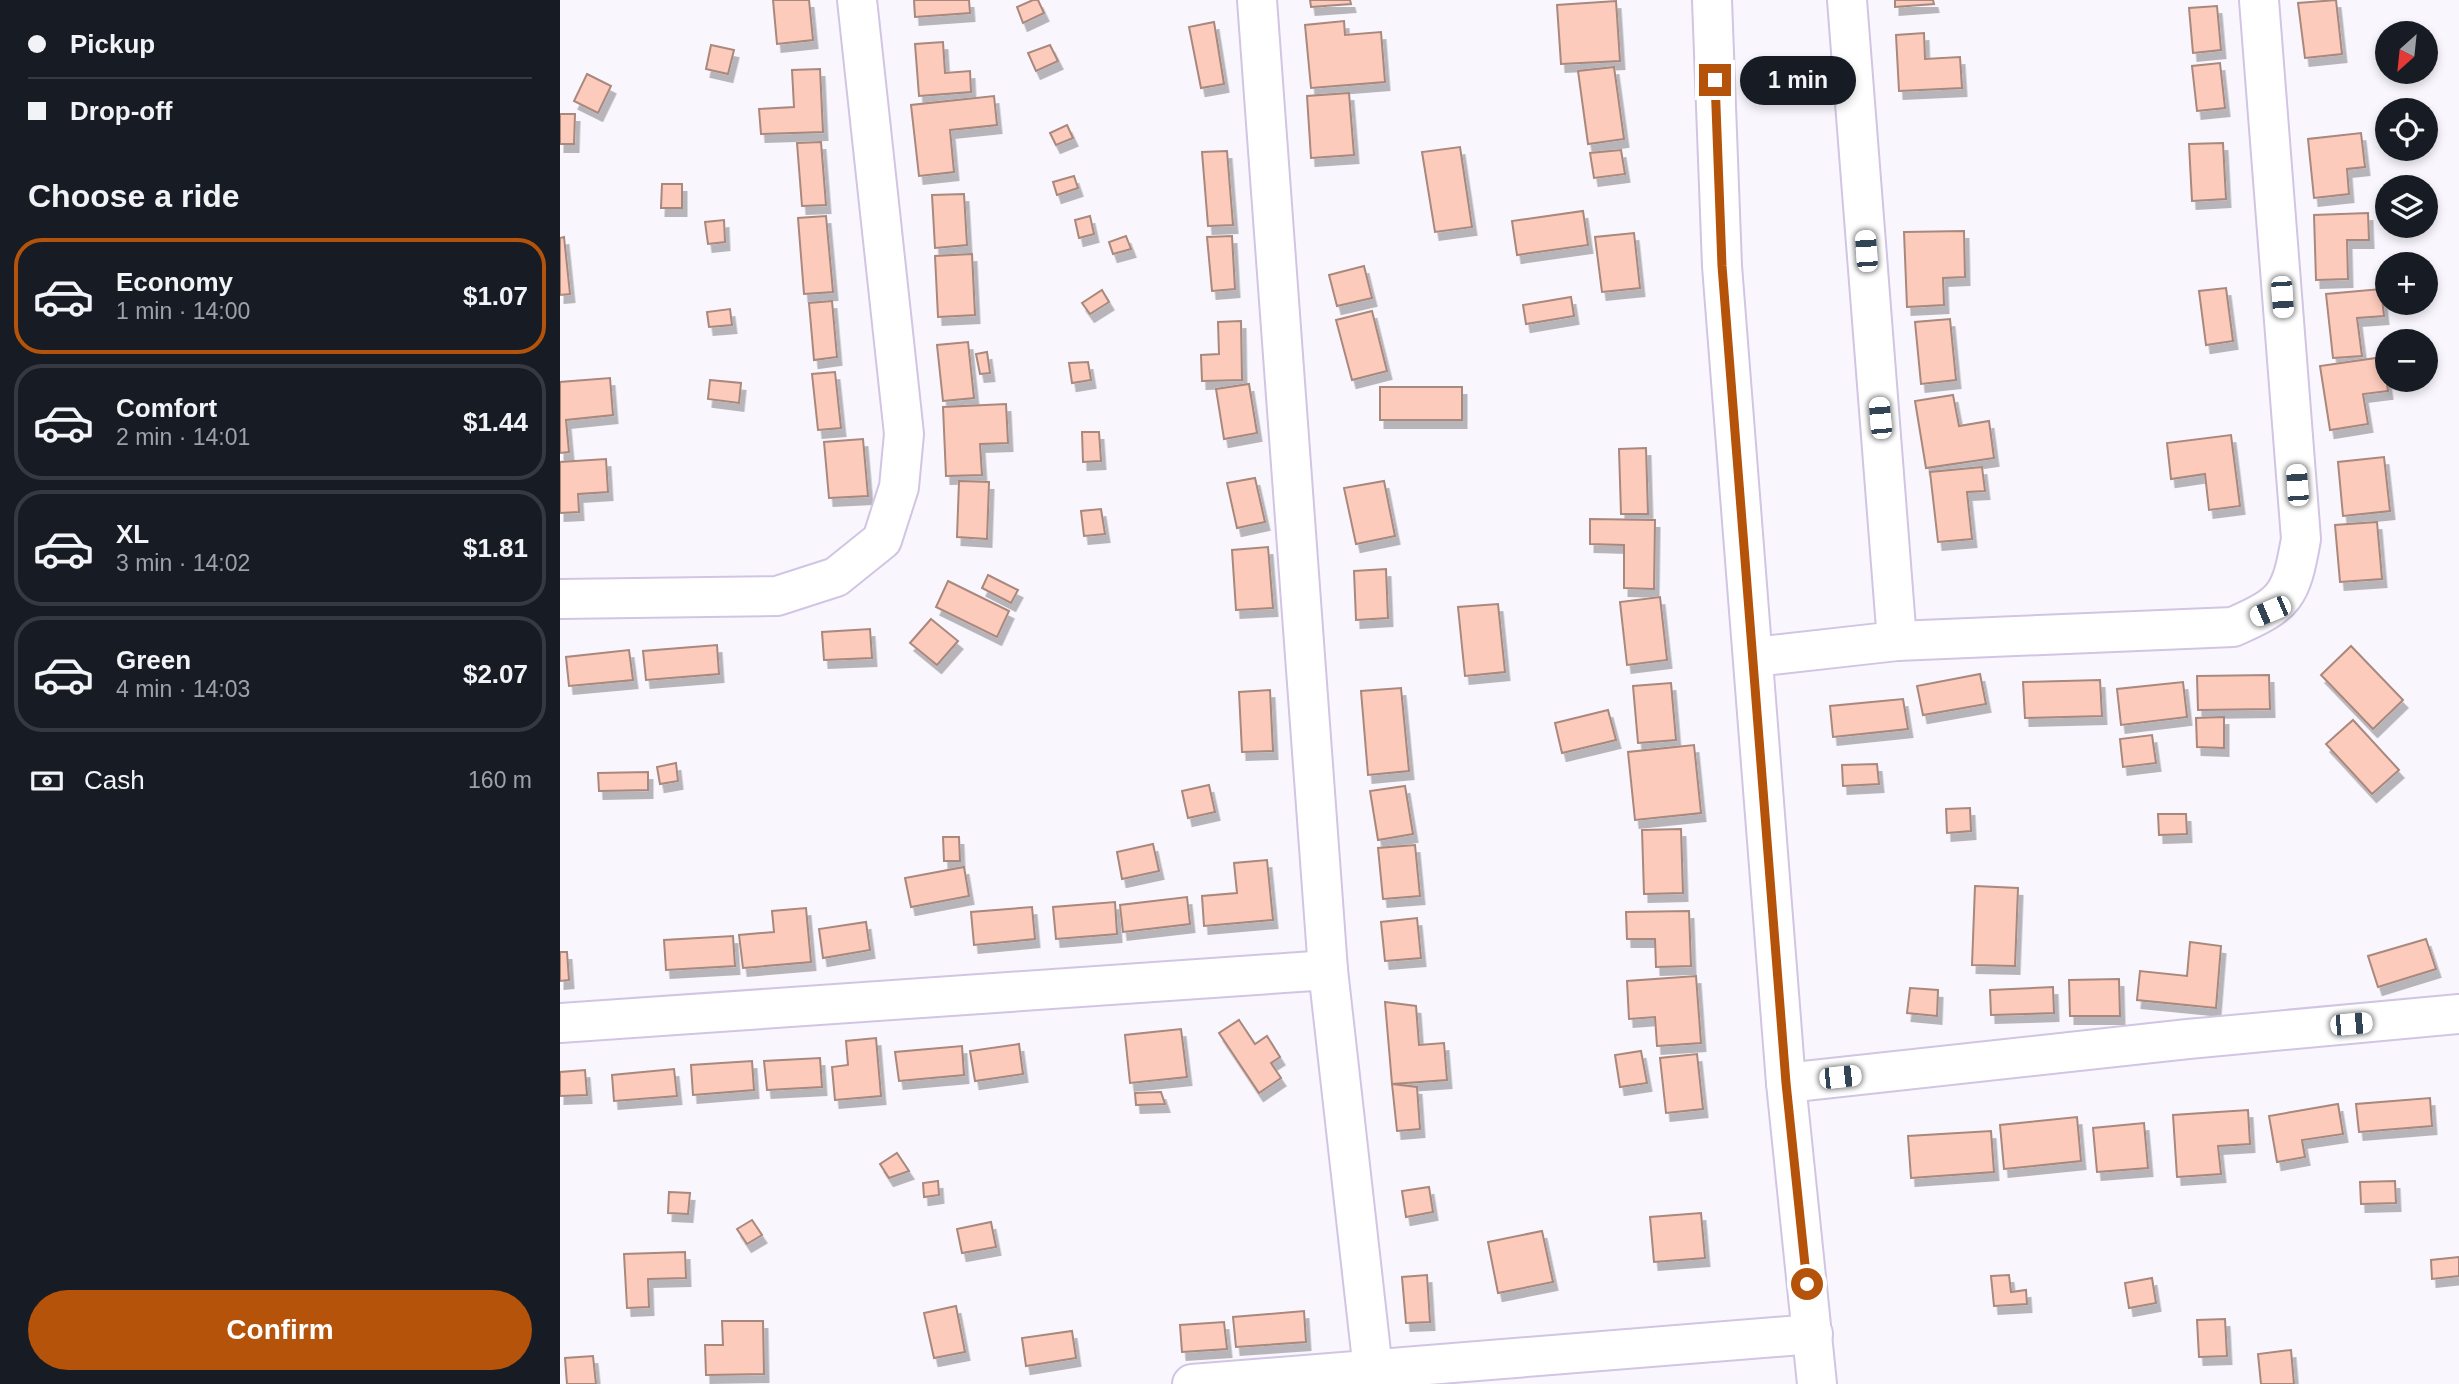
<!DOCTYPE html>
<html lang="en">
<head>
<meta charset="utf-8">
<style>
  :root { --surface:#171b24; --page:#20242c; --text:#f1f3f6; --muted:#9ea1a6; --line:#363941; --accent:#b45309 }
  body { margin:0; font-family:Helvetica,sans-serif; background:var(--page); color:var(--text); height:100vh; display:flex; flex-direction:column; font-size:26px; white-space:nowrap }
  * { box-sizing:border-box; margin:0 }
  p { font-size:23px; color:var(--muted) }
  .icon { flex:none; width:38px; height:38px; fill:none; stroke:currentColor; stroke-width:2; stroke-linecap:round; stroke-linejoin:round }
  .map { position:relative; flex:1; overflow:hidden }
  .drawer { display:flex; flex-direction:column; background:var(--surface); width:560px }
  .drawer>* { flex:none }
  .hud { display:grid; align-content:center; height:154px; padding:0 28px; background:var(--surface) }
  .needle { width:46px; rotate:207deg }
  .tools { position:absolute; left:1815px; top:21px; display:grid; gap:14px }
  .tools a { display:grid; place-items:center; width:63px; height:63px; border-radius:50%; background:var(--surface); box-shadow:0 4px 10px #0003; font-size:35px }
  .end { position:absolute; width:32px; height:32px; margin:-16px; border:9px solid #b45309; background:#fff; box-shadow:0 0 0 4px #fff }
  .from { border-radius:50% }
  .bubble { position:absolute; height:49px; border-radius:24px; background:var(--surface); box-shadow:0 4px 10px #0003; font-size:23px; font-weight:700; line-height:49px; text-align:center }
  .car { position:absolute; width:21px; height:42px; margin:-21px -10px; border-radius:9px; box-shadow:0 0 5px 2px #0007; background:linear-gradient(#fff 24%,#345 0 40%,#fff 0 76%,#345 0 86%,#fff 0) }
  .hud b { display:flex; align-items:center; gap:24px; height:66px; font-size:26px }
  .hud b+b { border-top:2px solid var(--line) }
  .hud i { width:18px; height:18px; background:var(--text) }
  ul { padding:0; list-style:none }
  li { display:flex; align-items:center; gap:21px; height:116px; margin:0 14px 10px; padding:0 14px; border:4px solid var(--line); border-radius:28px }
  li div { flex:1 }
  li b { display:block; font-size:26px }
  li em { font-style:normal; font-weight:700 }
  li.selected { border-color:var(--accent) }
  li>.icon { width:63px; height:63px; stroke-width:1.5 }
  h2 { padding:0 28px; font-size:32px; line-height:84px }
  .pay { display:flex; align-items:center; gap:18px; height:77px; padding:0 28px; font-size:26px }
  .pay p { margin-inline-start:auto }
  .primary-button { display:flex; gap:14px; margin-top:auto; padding:14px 28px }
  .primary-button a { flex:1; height:80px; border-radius:42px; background:var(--accent); color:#fff; font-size:28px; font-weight:700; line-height:80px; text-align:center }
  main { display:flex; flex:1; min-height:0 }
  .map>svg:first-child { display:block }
  .building { fill:#fdcbbc; stroke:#a9887e; stroke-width:2; filter:url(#shadow) }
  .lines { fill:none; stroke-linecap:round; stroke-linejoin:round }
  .street-casing { stroke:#d1c5e3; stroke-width:42 }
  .secondary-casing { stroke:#d1c5e3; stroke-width:42 }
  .street { stroke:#fff; stroke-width:38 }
  .secondary { stroke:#fff; stroke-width:38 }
  .route { stroke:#b45309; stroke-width:9 }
</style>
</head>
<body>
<main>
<section class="drawer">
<div class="hud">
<b><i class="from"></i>Pickup</b>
<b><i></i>Drop-off</b>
</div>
<h2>Choose a ride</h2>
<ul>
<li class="selected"><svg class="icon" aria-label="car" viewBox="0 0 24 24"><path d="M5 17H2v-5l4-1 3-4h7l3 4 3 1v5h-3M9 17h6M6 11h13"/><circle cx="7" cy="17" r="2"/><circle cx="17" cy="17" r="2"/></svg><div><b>Economy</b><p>1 min · 14:00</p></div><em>$1.07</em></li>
<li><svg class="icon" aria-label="car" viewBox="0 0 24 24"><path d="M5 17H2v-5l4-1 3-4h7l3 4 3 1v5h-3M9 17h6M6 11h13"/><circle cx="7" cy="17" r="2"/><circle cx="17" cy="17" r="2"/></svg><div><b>Comfort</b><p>2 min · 14:01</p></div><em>$1.44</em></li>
<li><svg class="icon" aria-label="car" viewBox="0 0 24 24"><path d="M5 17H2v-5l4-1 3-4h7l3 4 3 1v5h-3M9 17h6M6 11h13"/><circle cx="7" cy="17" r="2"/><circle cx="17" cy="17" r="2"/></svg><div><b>XL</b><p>3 min · 14:02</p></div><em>$1.81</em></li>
<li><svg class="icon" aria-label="car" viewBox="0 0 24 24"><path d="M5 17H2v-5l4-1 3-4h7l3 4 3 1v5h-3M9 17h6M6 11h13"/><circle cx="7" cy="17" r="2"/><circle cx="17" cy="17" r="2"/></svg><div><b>Green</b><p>4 min · 14:03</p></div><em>$2.07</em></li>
</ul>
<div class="pay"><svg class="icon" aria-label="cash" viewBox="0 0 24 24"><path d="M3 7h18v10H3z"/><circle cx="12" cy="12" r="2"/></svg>Cash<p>160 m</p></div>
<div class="primary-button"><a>Confirm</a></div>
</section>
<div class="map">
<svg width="1899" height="1384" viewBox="0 0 1899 1384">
  <defs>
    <filter id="shadow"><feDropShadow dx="4.5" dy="8" stdDeviation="0" flood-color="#0004"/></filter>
  </defs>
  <rect width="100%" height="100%" fill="#f9f7fd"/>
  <g class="building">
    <path d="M 213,0 L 249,0 L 253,40 L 217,44 Z"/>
    <path d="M 354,0 L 409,0 L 410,13 L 355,17 Z"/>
    <path d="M 473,0 L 478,0 L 484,13 L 463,23 L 457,7 Z"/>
    <path d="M 750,0 L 790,0 L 791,4 L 751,7 Z"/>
    <path d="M 1335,0 L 1373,0 L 1374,4 L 1335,7 Z"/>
    <path d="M 1776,0 L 1782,54 L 1745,58 L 1738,3 Z"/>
    <path d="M 1056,1 L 1060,61 L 1001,64 L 997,5 Z"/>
    <path d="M 1657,6 L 1661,50 L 1633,53 L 1629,8 Z"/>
    <path d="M 784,21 L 785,35 L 821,32 L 825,82 L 751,88 L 745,25 Z"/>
    <path d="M 654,22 L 664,84 L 641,88 L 629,27 Z"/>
    <path d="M 1364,33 L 1365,59 L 1400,57 L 1402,88 L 1339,91 L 1336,35 Z"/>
    <path d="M 383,42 L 385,73 L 410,71 L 411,92 L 359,96 L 355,44 Z"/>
    <path d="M 151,45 L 174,50 L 168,74 L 146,69 Z"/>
    <path d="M 490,45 L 498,61 L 476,71 L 468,53 Z"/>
    <path d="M 1660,63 L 1665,108 L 1637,111 L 1632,66 Z"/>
    <path d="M 1054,67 L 1064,139 L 1028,144 L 1018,71 Z"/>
    <path d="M 260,69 L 263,132 L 201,134 L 199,109 L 234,107 L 232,70 Z"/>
    <path d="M 27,74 L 51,86 L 38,113 L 14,101 Z"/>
    <path d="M 789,93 L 794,155 L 751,158 L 747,96 Z"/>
    <path d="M 434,96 L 437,125 L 390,130 L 394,172 L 359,176 L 351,105 Z"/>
    <path d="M 0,114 L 15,114 L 14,144 L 0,144 Z"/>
    <path d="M 507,125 L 513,138 L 496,145 L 490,133 Z"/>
    <path d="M 1801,133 L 1805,167 L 1787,169 L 1789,194 L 1754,198 L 1748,139 Z"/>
    <path d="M 261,142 L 266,205 L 242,206 L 237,143 Z"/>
    <path d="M 1663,143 L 1666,199 L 1632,201 L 1629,144 Z"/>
    <path d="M 900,147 L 912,227 L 875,232 L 862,152 Z"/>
    <path d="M 1061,150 L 1065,174 L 1034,178 L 1030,153 Z"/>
    <path d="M 667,151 L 673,225 L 648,226 L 642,152 Z"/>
    <path d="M 514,176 L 518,188 L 497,195 L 493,182 Z"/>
    <path d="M 102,184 L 122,184 L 122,208 L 101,208 Z"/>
    <path d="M 404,194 L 407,245 L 375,248 L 372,195 Z"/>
    <path d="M 1023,211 L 1028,245 L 957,255 L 952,221 Z"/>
    <path d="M 1808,213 L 1809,240 L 1787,240 L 1788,279 L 1756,280 L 1754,215 Z"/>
    <path d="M 266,216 L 273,292 L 244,294 L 238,218 Z"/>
    <path d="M 530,216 L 534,234 L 519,238 L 515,220 Z"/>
    <path d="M 164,220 L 165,242 L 148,244 L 145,222 Z"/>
    <path d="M 1404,231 L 1405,277 L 1383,278 L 1384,305 L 1347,307 L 1344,232 Z"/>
    <path d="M 1074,233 L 1080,288 L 1042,292 L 1035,237 Z"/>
    <path d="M 566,236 L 571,249 L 553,254 L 549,242 Z"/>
    <path d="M 672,236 L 675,289 L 652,291 L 647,237 Z"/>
    <path d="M 4,237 L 10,294 L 0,295 L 0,238 Z"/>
    <path d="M 412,254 L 415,315 L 378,317 L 375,256 Z"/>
    <path d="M 804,266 L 812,298 L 777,306 L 769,275 Z"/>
    <path d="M 1666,288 L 1673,341 L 1646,345 L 1639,291 Z"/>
    <path d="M 1821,289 L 1824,316 L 1797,318 L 1802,356 L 1773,358 L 1766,294 Z"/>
    <path d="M 542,290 L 549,302 L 530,314 L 522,303 Z"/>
    <path d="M 1011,297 L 1014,316 L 966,324 L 963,305 Z"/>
    <path d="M 272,301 L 277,357 L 254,360 L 249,303 Z"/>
    <path d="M 170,309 L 172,325 L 149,327 L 147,312 Z"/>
    <path d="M 812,311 L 827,371 L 792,380 L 776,320 Z"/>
    <path d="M 1390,319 L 1396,380 L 1361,384 L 1355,322 Z"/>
    <path d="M 681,321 L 682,380 L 642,381 L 641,355 L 659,354 L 658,322 Z"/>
    <path d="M 408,342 L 414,398 L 383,401 L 377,345 Z"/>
    <path d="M 427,352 L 430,373 L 420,374 L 416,354 Z"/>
    <path d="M 1823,357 L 1828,391 L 1803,394 L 1808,424 L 1770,430 L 1760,366 Z"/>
    <path d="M 528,362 L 531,380 L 512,383 L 509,363 Z"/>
    <path d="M 275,372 L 281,428 L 258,430 L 252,374 Z"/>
    <path d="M 50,378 L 53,415 L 6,420 L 9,452 L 0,453 L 0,382 Z"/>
    <path d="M 150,380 L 181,383 L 179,403 L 148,399 Z"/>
    <path d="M 689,384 L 697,433 L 664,439 L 656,389 Z"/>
    <rect x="820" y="387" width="82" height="33"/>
    <path d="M 1393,395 L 1399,426 L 1429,421 L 1434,458 L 1366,468 L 1355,401 Z"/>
    <path d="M 446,404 L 448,443 L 420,444 L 422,475 L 386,476 L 383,407 Z"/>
    <path d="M 522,432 L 539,432 L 541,461 L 523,462 Z"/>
    <path d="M 1671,435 L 1680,506 L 1649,510 L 1645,474 L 1611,479 L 1607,443 Z"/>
    <path d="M 303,439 L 308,496 L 269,498 L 264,442 Z"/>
    <path d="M 1086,448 L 1088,514 L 1061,514 L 1059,449 Z"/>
    <path d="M 1824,457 L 1830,511 L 1783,516 L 1778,462 Z"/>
    <path d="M 46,459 L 48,492 L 18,494 L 19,512 L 0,513 L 0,462 Z"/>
    <path d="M 1422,467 L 1425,491 L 1407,492 L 1412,539 L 1378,542 L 1370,472 Z"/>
    <path d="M 695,478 L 705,522 L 677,528 L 667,483 Z"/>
    <path d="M 399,481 L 429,482 L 427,539 L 397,537 Z"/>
    <path d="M 824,481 L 835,536 L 796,544 L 784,488 Z"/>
    <path d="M 541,509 L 545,534 L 524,536 L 521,511 Z"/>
    <path d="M 1030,519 L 1095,520 L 1094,589 L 1064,588 L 1064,545 L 1030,544 Z"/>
    <path d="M 1817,522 L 1822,579 L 1780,582 L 1775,525 Z"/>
    <path d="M 708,547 L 713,608 L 676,610 L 672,550 Z"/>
    <path d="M 826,569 L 828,618 L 796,620 L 794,571 Z"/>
    <path d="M 428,575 L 458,590 L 451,603 L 422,588 Z"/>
    <path d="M 388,581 L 449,611 L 437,637 L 376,607 Z"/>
    <path d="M 1100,597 L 1107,660 L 1067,665 L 1060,602 Z"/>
    <path d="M 938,604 L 945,672 L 905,676 L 898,607 Z"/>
    <path d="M 371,619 L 398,641 L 377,665 L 350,643 Z"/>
    <path d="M 310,629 L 312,658 L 264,660 L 262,632 Z"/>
    <path d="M 157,645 L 159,674 L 86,680 L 83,651 Z"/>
    <path d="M 1791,646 L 1843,700 L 1813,729 L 1761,675 Z"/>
    <path d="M 69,650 L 73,680 L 9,686 L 6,657 Z"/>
    <path d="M 1420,674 L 1426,704 L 1363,715 L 1357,686 Z"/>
    <path d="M 1709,675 L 1710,709 L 1638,710 L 1637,676 Z"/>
    <path d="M 1540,680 L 1542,716 L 1465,718 L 1463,682 Z"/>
    <path d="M 1623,682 L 1627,717 L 1561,725 L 1557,689 Z"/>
    <path d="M 1111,683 L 1116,740 L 1078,743 L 1073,686 Z"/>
    <path d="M 841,688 L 849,771 L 808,775 L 801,691 Z"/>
    <path d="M 710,690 L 713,751 L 682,752 L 679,692 Z"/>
    <path d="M 1343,699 L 1348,729 L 1273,737 L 1270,706 Z"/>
    <path d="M 1048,710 L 1056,740 L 1002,753 L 995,723 Z"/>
    <path d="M 1664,717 L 1664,748 L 1637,747 L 1636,718 Z"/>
    <path d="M 1793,720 L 1839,770 L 1812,794 L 1766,744 Z"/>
    <path d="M 1592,735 L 1596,763 L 1563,767 L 1560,739 Z"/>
    <path d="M 1134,745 L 1141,813 L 1075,820 L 1068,752 Z"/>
    <path d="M 116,763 L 118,781 L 100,784 L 97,767 Z"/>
    <path d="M 1317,764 L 1319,784 L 1283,786 L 1282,765 Z"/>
    <path d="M 88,772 L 88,790 L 39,791 L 38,773 Z"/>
    <path d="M 649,785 L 655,812 L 628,818 L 622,791 Z"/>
    <path d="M 845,786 L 853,834 L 818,840 L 810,791 Z"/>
    <path d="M 1410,808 L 1411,831 L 1387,833 L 1386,809 Z"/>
    <path d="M 1598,814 L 1626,814 L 1627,834 L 1599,835 Z"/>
    <path d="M 1121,829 L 1123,893 L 1084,894 L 1082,830 Z"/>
    <path d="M 383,837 L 399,837 L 400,861 L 384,861 Z"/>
    <path d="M 593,844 L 599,871 L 562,879 L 557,852 Z"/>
    <path d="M 855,845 L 860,896 L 823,899 L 818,848 Z"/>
    <path d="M 707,860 L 713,920 L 644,926 L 642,896 L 677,893 L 674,863 Z"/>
    <path d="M 404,867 L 409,896 L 351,907 L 345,878 Z"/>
    <path d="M 1415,886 L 1458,888 L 1455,966 L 1412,965 Z"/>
    <path d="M 627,897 L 630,924 L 563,932 L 560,905 Z"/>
    <path d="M 555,902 L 557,934 L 496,939 L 493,907 Z"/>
    <path d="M 472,907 L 475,939 L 414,945 L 411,912 Z"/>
    <path d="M 246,908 L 251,962 L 183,968 L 179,935 L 214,932 L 212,911 Z"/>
    <path d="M 1129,911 L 1131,966 L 1096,967 L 1095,939 L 1067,939 L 1066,912 Z"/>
    <path d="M 857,918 L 861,958 L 825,961 L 821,922 Z"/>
    <path d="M 306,922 L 310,950 L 263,958 L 259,929 Z"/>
    <path d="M 173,936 L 175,966 L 106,970 L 104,940 Z"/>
    <path d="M 1866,939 L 1876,969 L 1818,987 L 1808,956 Z"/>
    <path d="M 1630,942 L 1661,946 L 1656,1008 L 1577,1000 L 1580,971 L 1627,976 Z"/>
    <path d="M 0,952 L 7,952 L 9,980 L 0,981 Z"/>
    <path d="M 1136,976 L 1141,1043 L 1097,1046 L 1095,1017 L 1069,1019 L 1067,981 Z"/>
    <path d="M 1559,979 L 1560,1016 L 1510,1016 L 1509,980 Z"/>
    <path d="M 1493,987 L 1494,1013 L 1431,1015 L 1430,990 Z"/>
    <path d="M 1350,988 L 1378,990 L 1377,1016 L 1347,1013 Z"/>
    <path d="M 825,1002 L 856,1006 L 859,1045 L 884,1043 L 887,1080 L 832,1084 Z"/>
    <path d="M 679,1020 L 695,1044 L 707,1036 L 720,1057 L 711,1063 L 721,1078 L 699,1093 L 659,1033 Z"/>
    <path d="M 621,1029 L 627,1077 L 570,1083 L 565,1035 Z"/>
    <path d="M 316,1038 L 321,1096 L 275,1100 L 272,1067 L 288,1065 L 286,1041 Z"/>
    <path d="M 459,1044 L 463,1074 L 415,1081 L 410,1051 Z"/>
    <path d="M 402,1046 L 404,1075 L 339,1081 L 335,1052 Z"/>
    <path d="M 1081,1051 L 1087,1083 L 1060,1087 L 1055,1055 Z"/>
    <path d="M 1137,1054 L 1143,1109 L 1106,1113 L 1100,1058 Z"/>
    <path d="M 260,1058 L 262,1087 L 207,1090 L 204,1061 Z"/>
    <path d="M 192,1061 L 194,1090 L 133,1095 L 131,1065 Z"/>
    <path d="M 114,1069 L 117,1096 L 54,1101 L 52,1075 Z"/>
    <path d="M 25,1070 L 27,1095 L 0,1096 L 0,1072 Z"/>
    <path d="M 832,1084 L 857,1087 L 860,1129 L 837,1131 Z"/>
    <path d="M 601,1092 L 605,1104 L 576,1105 L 575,1093 Z"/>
    <path d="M 1870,1098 L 1872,1126 L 1799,1132 L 1796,1104 Z"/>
    <path d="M 1778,1104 L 1783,1134 L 1742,1140 L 1745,1157 L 1717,1162 L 1709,1116 Z"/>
    <path d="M 1688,1110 L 1690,1144 L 1658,1146 L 1661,1174 L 1617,1177 L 1613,1115 Z"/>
    <path d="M 1517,1117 L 1521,1161 L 1444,1169 L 1440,1125 Z"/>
    <path d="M 1584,1123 L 1588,1168 L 1537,1172 L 1533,1128 Z"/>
    <path d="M 1431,1131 L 1434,1172 L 1351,1178 L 1348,1136 Z"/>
    <path d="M 337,1153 L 349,1171 L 329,1178 L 320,1164 Z"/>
    <path d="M 378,1181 L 379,1195 L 364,1197 L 363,1183 Z"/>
    <path d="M 1835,1181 L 1836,1203 L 1801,1204 L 1800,1182 Z"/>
    <path d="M 869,1187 L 873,1212 L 846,1217 L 842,1191 Z"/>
    <path d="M 109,1192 L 130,1193 L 128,1214 L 108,1213 Z"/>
    <path d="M 1141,1213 L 1145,1258 L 1094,1262 L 1090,1217 Z"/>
    <path d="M 192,1220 L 202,1235 L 187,1244 L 177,1229 Z"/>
    <path d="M 431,1222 L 436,1247 L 402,1253 L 397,1229 Z"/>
    <path d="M 982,1231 L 993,1282 L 938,1293 L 928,1242 Z"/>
    <path d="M 125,1252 L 126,1278 L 88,1279 L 89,1307 L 67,1308 L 64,1254 Z"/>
    <path d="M 1899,1257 L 1899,1276 L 1872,1279 L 1871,1260 Z"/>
    <path d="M 867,1275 L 870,1322 L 846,1323 L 842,1277 Z"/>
    <path d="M 1449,1275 L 1451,1292 L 1466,1290 L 1467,1304 L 1434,1306 L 1431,1276 Z"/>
    <path d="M 1592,1278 L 1596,1303 L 1569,1308 L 1565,1283 Z"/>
    <path d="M 396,1306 L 405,1352 L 374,1358 L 364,1313 Z"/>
    <path d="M 744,1311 L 746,1342 L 676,1347 L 673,1317 Z"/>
    <path d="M 1665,1319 L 1667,1356 L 1639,1357 L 1637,1320 Z"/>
    <path d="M 162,1321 L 203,1321 L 204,1374 L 146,1375 L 145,1345 L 163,1345 Z"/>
    <path d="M 664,1322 L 667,1349 L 622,1352 L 620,1325 Z"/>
    <path d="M 512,1331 L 516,1358 L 466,1366 L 462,1338 Z"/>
    <path d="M 1731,1350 L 1734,1384 L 1701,1384 L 1698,1354 Z"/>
    <path d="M 33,1356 L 36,1384 L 7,1384 L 5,1358 Z"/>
  </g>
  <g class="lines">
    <g class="street-casing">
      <g id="street">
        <path d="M 697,0 L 768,970 L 813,1370"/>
        <path d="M 1287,0 L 1337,641"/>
        <path d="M 0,599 L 217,596 L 276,577 L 322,540 L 339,487 L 344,434 L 297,0"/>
        <path d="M 1194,657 L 1337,641 L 1673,627 C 1726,604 1731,596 1741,539 L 1699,0"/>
        <path d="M 0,1023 L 768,970"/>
        <path d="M 1226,1083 L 1628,1039 L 1899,1014"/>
        <path d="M 632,1384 L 1253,1334"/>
      </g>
    </g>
    <g class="secondary-casing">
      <path id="secondary" d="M 1152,0 L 1162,266 L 1226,1083 L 1257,1384"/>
    </g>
    <use href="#street" class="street"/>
    <use href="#secondary" class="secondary"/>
  </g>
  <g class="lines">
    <path class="route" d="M 1155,80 L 1162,266 L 1226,1083 L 1247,1284"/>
  </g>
</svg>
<div class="tools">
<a><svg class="needle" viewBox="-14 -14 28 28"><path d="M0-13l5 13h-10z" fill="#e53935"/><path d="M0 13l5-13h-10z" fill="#9ea1a6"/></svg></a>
<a><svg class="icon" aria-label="locate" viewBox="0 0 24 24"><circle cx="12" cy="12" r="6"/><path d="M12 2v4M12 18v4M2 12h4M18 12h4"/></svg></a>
<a><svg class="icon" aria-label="layers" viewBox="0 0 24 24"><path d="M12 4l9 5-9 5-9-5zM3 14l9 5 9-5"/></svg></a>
<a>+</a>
<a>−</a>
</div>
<i class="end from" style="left:1247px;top:1284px"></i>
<i class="end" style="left:1155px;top:80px"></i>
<div class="bubble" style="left:1180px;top:56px;width:116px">1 min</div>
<i class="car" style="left:1306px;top:251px;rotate:356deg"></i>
<i class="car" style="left:1722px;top:297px;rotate:176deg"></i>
<i class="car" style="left:1320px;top:418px;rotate:355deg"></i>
<i class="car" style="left:1737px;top:485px;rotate:356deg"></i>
<i class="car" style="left:1710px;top:611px;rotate:247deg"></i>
<i class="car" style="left:1791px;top:1024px;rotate:85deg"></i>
<i class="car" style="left:1280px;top:1077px;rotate:84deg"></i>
</div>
</main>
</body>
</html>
